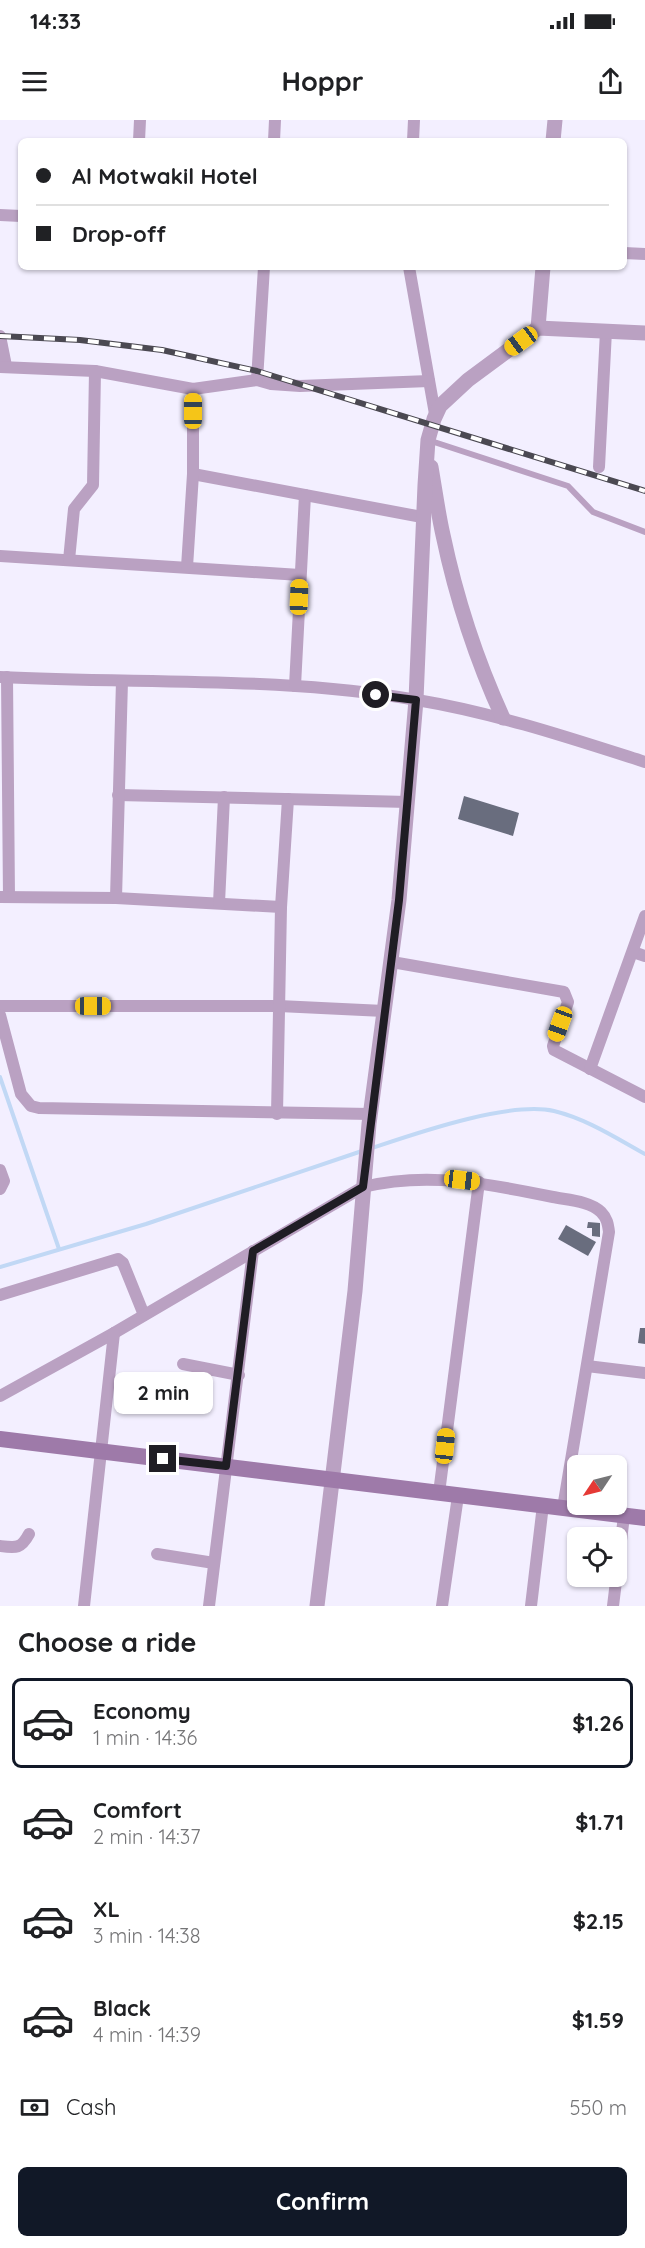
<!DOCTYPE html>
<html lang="en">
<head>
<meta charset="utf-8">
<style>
  :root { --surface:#fff; --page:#f6f6f6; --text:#202124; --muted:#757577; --line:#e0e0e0; --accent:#111827 }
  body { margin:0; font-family:Quicksand,sans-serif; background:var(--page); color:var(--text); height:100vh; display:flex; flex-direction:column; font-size:22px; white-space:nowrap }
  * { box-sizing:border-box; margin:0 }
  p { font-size:20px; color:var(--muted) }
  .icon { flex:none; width:33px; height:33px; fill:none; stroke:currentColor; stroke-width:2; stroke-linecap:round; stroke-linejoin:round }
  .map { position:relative; height:1486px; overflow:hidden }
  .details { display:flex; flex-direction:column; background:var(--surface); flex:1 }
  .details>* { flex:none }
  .hud { position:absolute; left:18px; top:18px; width:609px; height:132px; border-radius:9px; box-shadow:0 2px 4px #0004; display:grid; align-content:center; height:132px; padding:0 18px; background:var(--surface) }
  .needle { width:39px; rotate:235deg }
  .controls { position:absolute; left:567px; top:1335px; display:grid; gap:12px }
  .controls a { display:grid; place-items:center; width:60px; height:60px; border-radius:9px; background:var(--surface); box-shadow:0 2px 4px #0004; font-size:30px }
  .end { position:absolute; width:27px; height:27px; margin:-14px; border:8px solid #1f1d24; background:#fff; box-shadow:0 0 0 3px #fff }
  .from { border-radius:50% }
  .bubble { position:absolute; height:42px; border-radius:9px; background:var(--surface); box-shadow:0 2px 4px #0004; font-size:20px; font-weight:800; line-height:42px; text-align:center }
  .car { position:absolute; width:18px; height:36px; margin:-18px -9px; border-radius:8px; box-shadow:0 0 4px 2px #0007; background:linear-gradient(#f5c518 24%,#345 0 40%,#f5c518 0 76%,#345 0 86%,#f5c518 0) }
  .hud b { display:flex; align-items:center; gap:21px; height:57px; font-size:22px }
  .hud b+b { border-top:2px solid var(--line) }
  .hud i { width:15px; height:15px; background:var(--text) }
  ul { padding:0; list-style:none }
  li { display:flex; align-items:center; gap:18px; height:90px; margin:0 12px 9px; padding:0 6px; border:3px solid transparent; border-radius:9px }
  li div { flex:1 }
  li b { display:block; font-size:22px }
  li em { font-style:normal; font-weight:800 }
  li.current { border-color:var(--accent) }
  li>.icon { width:54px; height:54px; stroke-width:1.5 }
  h2 { padding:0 18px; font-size:27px; line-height:72px }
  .pay { display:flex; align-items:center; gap:15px; height:66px; padding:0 18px; font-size:22px }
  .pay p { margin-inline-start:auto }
  .primary-button { display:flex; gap:12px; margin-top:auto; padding:12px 18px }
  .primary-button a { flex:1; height:69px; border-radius:9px; background:var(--accent); color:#fff; font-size:24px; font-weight:800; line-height:69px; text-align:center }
  .status { display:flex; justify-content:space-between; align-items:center; height:42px; padding:0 30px; background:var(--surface); direction:ltr }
  .status svg { height:16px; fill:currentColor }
  header { display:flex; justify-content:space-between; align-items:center; height:78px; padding:0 18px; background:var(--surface); font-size:27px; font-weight:800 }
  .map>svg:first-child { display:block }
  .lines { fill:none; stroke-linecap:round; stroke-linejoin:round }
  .stream { stroke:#c1d8f5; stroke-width:4 }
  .building { fill:#696d7e }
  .service { stroke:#baa1c2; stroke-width:6 }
  .minor { stroke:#baa1c2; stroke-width:12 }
  .tertiary { stroke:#baa1c2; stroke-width:15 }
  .secondary { stroke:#9e7aa9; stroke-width:16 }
  .rail-casing { stroke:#4b4952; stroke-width:6 }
  .rail { stroke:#fff; stroke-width:4; stroke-dasharray:11; stroke-linecap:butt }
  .route { stroke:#1f1d24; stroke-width:8 }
</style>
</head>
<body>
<div class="status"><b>14:33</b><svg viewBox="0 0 49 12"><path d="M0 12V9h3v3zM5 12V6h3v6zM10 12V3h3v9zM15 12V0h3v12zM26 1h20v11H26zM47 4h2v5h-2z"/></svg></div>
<header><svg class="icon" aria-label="menu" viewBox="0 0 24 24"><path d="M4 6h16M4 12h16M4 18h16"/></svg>Hoppr<svg class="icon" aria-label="share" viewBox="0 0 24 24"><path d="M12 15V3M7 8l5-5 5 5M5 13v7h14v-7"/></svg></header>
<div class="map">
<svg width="645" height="1486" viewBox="0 0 645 1486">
  <rect width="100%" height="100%" fill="#f3efff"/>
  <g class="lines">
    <g class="stream">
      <path d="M 0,957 L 59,1129"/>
      <path d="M 372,1028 C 417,1013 509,981 554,991 C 587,999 616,1018 645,1034"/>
      <path d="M 0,1147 L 146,1104 L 362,1031"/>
    </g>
  </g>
  <g class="building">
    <path d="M 464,676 L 519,693 L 513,716 L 458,699 Z"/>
    <path d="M 588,1102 L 600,1103 L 600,1117 L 592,1116 L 592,1108 L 587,1108 Z"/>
    <path d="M 566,1105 L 596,1122 L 588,1136 L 558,1119 Z"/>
    <path d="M 640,1208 L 645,1208 L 645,1224 L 638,1223 Z"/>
  </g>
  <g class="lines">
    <path class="service" d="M 428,320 L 568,366 L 593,392 L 645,412"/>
    <g class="minor">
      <path d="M 139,21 L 140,0"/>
      <path d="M 274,21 L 275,0"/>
      <path d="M 413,21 L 414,0"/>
      <path d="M 0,95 L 21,96"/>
      <path d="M 624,133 L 645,134"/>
      <path d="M 409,147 L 435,294"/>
      <path d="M 0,216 L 6,246"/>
      <path d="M 0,247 L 95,251 L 193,269 L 257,260 L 271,264 L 300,266 L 429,261"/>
      <path d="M 257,260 L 264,147"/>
      <path d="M 599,347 L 606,211"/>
      <path d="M 193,354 L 422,397"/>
      <path d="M 0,436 L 300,455"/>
      <path d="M 69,440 L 74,389 L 93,365 L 95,251"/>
      <path d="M 187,447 L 193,354 L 193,269"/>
      <path d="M 0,557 C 139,564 280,556 417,580 C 495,593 570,618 645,642"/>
      <path d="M 7,557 L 9,777"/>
      <path d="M 295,566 L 305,375"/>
      <path d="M 118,675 L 408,682"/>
      <path d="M 0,777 L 116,778 L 281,787"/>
      <path d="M 116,778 L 122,561"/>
      <path d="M 219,783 L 224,677"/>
      <path d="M 633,832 L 645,836"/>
      <path d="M 392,842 L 564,872 L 568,882 L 553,926 L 554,930 L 645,977"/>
      <path d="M 0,886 L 279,886 L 384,891"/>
      <path d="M 0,895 L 21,974 L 31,986 L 39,988 L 371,994"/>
      <path d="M 590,949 L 645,796"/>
      <path d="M 277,994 L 281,787 L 288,679"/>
      <path d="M 0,1050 L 4,1061 L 0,1069"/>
      <path d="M 0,1175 L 118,1139 L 123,1143 L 144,1195"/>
      <path d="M 183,1244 L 239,1255"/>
      <path d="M 587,1246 L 645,1253"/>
      <path d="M 0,1276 L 114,1213 L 363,1067 C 427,1051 490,1064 553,1077 C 568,1080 590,1081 601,1092 C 607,1098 608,1104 609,1112 L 563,1388"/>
      <path d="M 439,1373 L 479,1062"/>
      <path d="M 0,1426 C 16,1428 21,1429 29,1414"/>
      <path d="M 157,1434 L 214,1443"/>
      <path d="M 84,1486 L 114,1213"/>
      <path d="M 209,1486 L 253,1131"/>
      <path d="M 442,1486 L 458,1376"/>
      <path d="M 531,1486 L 543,1385"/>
      <path d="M 613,1486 L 624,1396"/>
    </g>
    <g class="tertiary">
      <path d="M 553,21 L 555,0"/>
      <path d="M 538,208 L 543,147"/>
      <path d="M 431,347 C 435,370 438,393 443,415 C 456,477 476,539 503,598"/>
      <path d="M 317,1486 L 355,1171 L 369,1004 L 399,780 L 416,580 L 425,365 L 428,320 L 434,299 L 440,286 L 468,260 L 538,208 L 645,213"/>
    </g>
    <path class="secondary" d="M 0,1319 L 645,1398"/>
    <g class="rail-casing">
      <path id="rail" d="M 0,216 L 80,220 L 162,230 L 257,251 L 645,371"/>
    </g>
    <use href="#rail" class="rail"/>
  </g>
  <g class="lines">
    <path class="route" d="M 163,1339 L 226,1346 L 253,1131 L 363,1067 L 399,780 L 416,580 L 376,575"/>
  </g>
</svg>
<div class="controls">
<a><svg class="needle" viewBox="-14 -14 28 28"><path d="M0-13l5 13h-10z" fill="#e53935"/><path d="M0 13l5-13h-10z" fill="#757577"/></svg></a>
<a><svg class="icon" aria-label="locate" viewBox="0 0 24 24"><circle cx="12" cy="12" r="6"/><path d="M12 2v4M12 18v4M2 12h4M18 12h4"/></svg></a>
</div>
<i class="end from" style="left:376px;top:575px"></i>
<i class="end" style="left:163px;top:1339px"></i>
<div class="bubble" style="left:114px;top:1252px;width:99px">2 min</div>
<i class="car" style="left:521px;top:221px;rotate:234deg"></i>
<i class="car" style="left:193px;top:291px;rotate:0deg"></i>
<i class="car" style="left:299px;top:477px;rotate:2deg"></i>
<i class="car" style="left:93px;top:886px;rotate:90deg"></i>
<i class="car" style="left:560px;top:904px;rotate:200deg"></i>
<i class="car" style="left:462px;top:1060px;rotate:97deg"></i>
<i class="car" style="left:445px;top:1326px;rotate:6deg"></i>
<div class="hud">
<b><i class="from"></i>Al Motwakil Hotel</b>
<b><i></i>Drop-off</b>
</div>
</div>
<section class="details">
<h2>Choose a ride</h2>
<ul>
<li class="current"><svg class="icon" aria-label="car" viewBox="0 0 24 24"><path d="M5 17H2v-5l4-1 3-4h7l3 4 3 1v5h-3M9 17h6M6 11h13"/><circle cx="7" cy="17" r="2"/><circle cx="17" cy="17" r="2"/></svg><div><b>Economy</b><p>1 min · 14:36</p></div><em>$1.26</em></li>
<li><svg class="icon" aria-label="car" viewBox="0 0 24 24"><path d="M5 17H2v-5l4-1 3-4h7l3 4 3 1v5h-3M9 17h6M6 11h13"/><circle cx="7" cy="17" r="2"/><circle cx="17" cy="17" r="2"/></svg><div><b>Comfort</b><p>2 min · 14:37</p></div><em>$1.71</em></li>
<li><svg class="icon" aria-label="car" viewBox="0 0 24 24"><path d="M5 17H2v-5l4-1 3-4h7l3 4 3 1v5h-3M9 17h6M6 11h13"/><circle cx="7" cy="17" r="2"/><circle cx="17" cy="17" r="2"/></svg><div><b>XL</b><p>3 min · 14:38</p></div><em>$2.15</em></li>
<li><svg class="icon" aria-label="car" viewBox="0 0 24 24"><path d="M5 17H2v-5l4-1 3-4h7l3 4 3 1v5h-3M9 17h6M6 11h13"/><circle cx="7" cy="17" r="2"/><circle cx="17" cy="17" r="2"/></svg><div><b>Black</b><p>4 min · 14:39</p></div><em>$1.59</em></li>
</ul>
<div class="pay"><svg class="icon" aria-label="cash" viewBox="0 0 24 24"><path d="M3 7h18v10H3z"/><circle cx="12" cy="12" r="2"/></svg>Cash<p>550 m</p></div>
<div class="primary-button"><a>Confirm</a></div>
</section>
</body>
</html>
